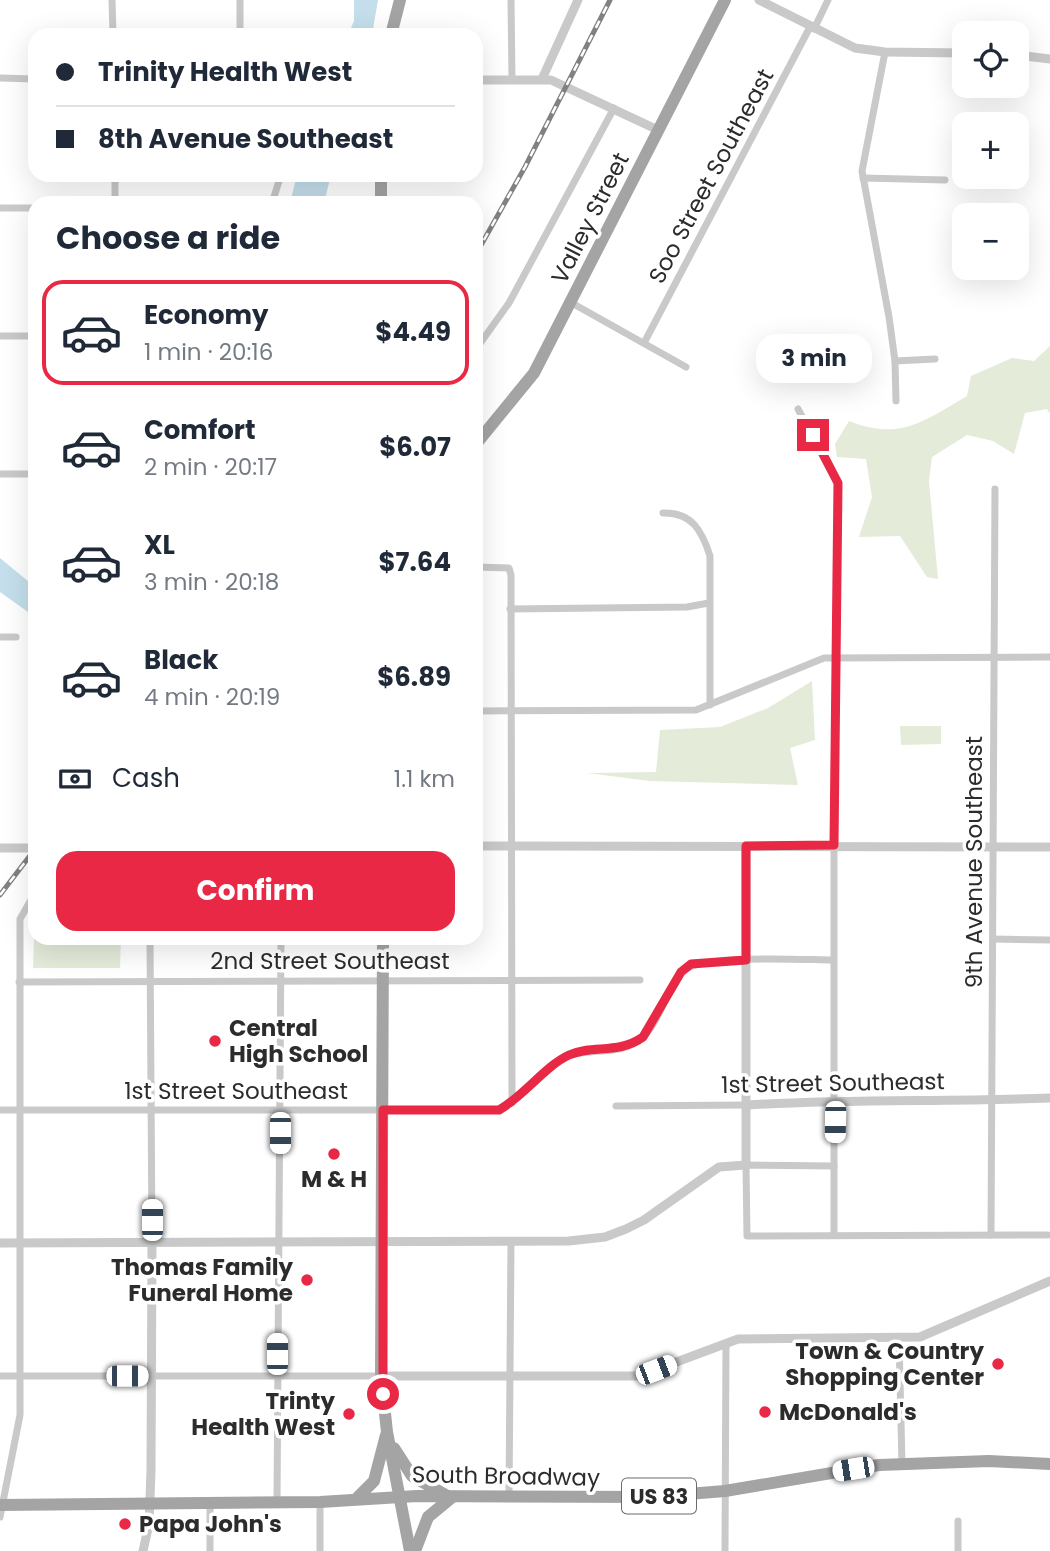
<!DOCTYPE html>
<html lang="en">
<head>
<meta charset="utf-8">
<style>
  :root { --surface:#fff; --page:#f6f6f7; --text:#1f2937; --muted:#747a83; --line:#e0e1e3; --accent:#e92845 }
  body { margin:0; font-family:Poppins,sans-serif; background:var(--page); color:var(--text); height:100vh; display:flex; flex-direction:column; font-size:26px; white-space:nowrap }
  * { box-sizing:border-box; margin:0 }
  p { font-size:23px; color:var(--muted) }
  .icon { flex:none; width:38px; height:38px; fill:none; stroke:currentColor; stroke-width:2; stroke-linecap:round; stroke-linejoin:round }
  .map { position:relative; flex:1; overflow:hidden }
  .drawer { position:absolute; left:28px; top:196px; width:455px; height:749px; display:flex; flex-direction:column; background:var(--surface); border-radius:21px; box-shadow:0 7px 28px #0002 }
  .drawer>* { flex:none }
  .banner { position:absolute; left:28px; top:28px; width:455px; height:154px; border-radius:21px; box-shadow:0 7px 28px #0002; display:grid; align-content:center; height:154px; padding:0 28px; background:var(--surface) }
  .buttons { position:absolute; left:952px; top:21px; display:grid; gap:14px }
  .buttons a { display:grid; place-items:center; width:77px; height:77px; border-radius:14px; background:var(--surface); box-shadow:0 7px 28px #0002; font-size:35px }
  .end { position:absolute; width:32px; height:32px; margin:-16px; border:9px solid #e92845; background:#fff; box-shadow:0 0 0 4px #fff }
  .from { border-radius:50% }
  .bubble { position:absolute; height:49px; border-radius:21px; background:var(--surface); box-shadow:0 7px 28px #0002; font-size:23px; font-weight:700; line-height:49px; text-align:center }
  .car { position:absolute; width:21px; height:42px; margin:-21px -10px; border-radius:9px; box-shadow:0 0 5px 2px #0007; background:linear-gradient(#fff 24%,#345 0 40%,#fff 0 76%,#345 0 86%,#fff 0) }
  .banner b { display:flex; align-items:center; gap:24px; height:66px; font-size:26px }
  .banner b+b { border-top:2px solid var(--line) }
  .banner i { width:18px; height:18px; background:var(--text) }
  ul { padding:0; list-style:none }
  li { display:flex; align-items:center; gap:21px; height:105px; margin:0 14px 10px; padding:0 14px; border:4px solid transparent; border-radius:21px }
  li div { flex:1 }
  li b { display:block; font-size:26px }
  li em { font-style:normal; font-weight:700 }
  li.active { border-color:var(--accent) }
  li>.icon { width:63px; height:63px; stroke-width:1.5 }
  h2 { padding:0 28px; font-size:32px; line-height:84px }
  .pay { display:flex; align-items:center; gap:18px; height:77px; padding:0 28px; font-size:26px }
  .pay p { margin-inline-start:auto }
  .primary-button { display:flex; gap:14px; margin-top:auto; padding:14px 28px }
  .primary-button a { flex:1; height:80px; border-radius:21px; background:var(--accent); color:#fff; font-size:28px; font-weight:700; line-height:80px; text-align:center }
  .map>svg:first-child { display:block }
  .green { fill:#e4ebd9 }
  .water { fill:#c4dfeb }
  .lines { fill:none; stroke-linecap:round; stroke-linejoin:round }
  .minor { stroke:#c9c9c9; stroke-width:7 }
  .tertiary { stroke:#c9c9c9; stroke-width:9 }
  .primary { stroke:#a4a4a4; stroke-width:12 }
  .rail-casing { stroke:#818181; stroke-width:5 }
  .rail { stroke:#fff; stroke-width:2.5; stroke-dasharray:8; stroke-linecap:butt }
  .route { stroke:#e92845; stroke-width:9 }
  .poi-dot { fill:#e92845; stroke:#fff; stroke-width:2.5 }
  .labels { text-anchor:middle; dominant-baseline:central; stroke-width:7; stroke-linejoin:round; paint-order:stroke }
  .shield { fill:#fff; stroke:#6b6b6b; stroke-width:2 }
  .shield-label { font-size:21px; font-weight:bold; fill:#2c2c2c }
  .street-label { font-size:23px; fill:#2c2c2c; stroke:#fff }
  .poi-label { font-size:23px; font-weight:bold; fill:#2c2c2c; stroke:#fff; text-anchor:start }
</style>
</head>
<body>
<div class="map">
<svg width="1050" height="1551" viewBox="0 0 1050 1551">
  <rect width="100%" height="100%" fill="#fff"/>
  <g class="green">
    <path d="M 1050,346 L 1050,414 L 1047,409 L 1025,413 L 1014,454 L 993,441 L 967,435 L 932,457 L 929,481 L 938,579 L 927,577 L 900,536 L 859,537 L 872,497 L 866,459 L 837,457 L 835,444 L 849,421 C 900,441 922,422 967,396 L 971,376 L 1012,358 L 1034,361 Z"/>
    <path d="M 812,681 L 815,740 L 790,748 L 798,785 L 650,781 L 587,773 L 656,772 L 660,730 L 720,727 L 768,708 Z"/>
    <path d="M 900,726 L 941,726 L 941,744 L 901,745 Z"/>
    <path d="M 35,909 L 35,938 L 121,938 L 120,968 L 33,968 Z"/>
  </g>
  <g class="water">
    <path d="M 354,0 L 378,0 L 372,35 L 348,35 L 354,21 Z"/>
    <path d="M 297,175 L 331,175 L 324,203 L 290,203 Z"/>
    <path d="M 0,558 L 35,587 L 35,617 L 0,592 Z"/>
  </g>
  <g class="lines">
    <g class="minor">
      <path d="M 112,0 L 113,35"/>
      <path d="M 240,0 L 240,35"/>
      <path d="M 511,0 L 512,80"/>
      <path d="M 814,29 L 828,0"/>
      <path d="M 885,52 L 862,171 L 889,317 L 895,361 L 896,401"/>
      <path d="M 0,78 L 35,79"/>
      <path d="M 115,175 L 115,203"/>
      <path d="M 863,178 L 945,180"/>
      <path d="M 272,203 L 281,175"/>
      <path d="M 0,208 L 35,208"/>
      <path d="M 570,302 L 686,367"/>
      <path d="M 0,336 L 35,336"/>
      <path d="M 644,343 L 810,27"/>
      <path d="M 476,349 L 509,303 L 614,108"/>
      <path d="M 895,361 L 935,359"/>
      <path d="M 798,409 L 838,483 L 834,845 L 834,1235"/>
      <path d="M 0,474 L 35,474"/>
      <path d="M 663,513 C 692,512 702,531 710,556 L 710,705"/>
      <path d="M 476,567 L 509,568 L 511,575 L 512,1103"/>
      <path d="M 510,609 L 687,607 L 709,603"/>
      <path d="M 0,637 L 16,637"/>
      <path d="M 476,711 L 696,710 L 824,658 L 1050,657"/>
      <path d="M 150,938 L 152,1242"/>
      <path d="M 994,939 L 1050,940"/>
      <path d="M 19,982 L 640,980"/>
      <path d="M 616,1106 L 747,1105"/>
      <path d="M 0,1110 L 499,1110 C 521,1098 550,1061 571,1055 C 594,1048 623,1056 643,1037 C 660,1020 666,992 681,973 C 697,953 805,960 833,960"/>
      <path d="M 834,1166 L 746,1165 L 747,1236 L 1048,1235"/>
      <path d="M 991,1235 L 995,489"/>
      <path d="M 899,1339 L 902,1464"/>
      <path d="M 0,1376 L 381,1376"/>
      <path d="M 509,1498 L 511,1241"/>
      <path d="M 277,1502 L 281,938"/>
      <path d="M 0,1517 L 20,1415 L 20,919 L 35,893"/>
      <path d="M 210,1551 L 210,1503"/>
      <path d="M 320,1551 L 320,1502"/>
      <path d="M 725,1551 L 726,1343"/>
      <path d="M 958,1551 L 958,1521"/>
    </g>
    <g class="tertiary">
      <path d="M 759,0 L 855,48 L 885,52 L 964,53"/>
      <path d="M 1017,55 L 1050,59"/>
      <path d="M 542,79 L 578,0"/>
      <path d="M 476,80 L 551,80 L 658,130"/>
      <path d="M 476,846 L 1050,847"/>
      <path d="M 0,848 L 35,848"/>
      <path d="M 747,1105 C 848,1099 949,1102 1050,1098"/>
      <path d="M 0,1243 L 569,1241 L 605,1237 L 626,1229 L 644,1220 L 719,1167 L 746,1165 L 746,846"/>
      <path d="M 381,1376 L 639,1376 L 738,1339 L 920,1337 L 1050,1281"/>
      <path d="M 143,1551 L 149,1524 L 151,1471 L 152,1242"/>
    </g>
    <g class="primary">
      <path d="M 391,35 L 400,0"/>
      <path d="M 381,203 L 381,175"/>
      <path d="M 476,444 L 534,373 L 725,0"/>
      <path d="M 383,938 L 381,1376 L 387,1432 L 410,1551"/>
      <path d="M 394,1448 L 412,1476 L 451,1498 L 428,1517 L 415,1551"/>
      <path d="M 358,1497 L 374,1481 L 386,1435"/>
      <path d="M 0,1505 L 320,1502 L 417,1496 L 650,1497 L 725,1491 L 879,1465 L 989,1461 L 1050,1464"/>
    </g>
    <g class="rail-casing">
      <g id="rail">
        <path d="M 476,254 L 525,167 L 610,0"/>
        <path d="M 0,895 L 35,849"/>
      </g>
    </g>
    <use href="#rail" class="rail"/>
  </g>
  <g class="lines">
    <path class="route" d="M 383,1394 L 383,1110 L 499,1110 C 524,1096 545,1066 569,1055 C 594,1044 617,1055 643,1037 L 681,972 L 691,964 L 746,960 L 746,846 L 834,845 L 838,483 L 813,435"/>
  </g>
  <g class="poi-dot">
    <circle cx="215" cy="1041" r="7"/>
    <circle cx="334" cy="1154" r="7"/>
    <circle cx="307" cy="1280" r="7"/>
    <circle cx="998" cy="1364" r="7"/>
    <circle cx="765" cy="1412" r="7"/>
    <circle cx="349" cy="1414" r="7"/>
    <circle cx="125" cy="1524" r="7"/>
  </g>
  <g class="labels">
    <rect class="shield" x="622" y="1478.5" width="74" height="35" rx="5"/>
    <g class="shield-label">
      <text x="659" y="1496">US 83</text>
    </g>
    <g class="street-label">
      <text transform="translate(711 176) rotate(-62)">Soo Street Southeast</text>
      <text transform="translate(590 218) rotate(-63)">Valley Street</text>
      <text transform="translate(974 862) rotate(-90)">9th Avenue Southeast</text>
      <text x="330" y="961">2nd Street Southeast</text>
      <text transform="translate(833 1083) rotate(-1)">1st Street Southeast</text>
      <text x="236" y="1091">1st Street Southeast</text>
      <text transform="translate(506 1476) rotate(1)">South Broadway</text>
    </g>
    <g class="poi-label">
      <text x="229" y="1028">Central<tspan x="229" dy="26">High School</tspan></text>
      <text x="334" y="1179" text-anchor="middle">M &amp; H</text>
      <text x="293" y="1267" text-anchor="end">Thomas Family<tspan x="293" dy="26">Funeral Home</tspan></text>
      <text x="984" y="1351" text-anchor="end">Town &amp; Country<tspan x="984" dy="26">Shopping Center</tspan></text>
      <text x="335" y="1401" text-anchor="end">Trinty<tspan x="335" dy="26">Health West</tspan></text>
      <text x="779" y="1412">McDonald's</text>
      <text x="139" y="1524">Papa John's</text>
    </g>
  </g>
</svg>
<div class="buttons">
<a><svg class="icon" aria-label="locate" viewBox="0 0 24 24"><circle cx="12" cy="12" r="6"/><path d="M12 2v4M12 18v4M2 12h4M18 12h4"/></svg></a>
<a>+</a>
<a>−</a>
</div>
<i class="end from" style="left:383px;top:1394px"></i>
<i class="end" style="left:813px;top:435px"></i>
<div class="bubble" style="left:756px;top:334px;width:116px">3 min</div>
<i class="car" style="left:835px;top:1122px;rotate:181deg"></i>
<i class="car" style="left:280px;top:1133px;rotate:180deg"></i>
<i class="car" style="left:152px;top:1220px;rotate:0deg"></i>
<i class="car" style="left:277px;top:1354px;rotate:0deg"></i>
<i class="car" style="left:656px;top:1370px;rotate:69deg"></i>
<i class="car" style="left:127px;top:1376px;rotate:90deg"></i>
<i class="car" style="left:853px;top:1469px;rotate:261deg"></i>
<div class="banner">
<b><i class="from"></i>Trinity Health West</b>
<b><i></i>8th Avenue Southeast</b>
</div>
<section class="drawer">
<h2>Choose a ride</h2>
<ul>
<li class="active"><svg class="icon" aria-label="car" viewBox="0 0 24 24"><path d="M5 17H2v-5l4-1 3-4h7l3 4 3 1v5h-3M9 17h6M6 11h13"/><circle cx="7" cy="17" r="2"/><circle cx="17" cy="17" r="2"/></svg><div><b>Economy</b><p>1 min · 20:16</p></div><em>$4.49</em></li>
<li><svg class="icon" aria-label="car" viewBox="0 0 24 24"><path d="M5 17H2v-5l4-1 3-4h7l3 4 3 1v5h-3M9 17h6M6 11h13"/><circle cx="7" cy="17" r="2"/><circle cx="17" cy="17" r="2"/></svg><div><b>Comfort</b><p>2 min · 20:17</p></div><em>$6.07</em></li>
<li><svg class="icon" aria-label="car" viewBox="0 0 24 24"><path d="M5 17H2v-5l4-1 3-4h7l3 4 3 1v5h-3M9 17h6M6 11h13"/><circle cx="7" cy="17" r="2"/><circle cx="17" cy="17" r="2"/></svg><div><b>XL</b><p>3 min · 20:18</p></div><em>$7.64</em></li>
<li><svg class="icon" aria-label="car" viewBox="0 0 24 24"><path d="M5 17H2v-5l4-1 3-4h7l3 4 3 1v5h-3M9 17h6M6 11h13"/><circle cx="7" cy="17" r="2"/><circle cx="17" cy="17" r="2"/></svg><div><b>Black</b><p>4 min · 20:19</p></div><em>$6.89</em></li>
</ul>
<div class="pay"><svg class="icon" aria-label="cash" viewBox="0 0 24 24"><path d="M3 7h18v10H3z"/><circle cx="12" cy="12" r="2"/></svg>Cash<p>1.1 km</p></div>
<div class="primary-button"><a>Confirm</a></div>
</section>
</div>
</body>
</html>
